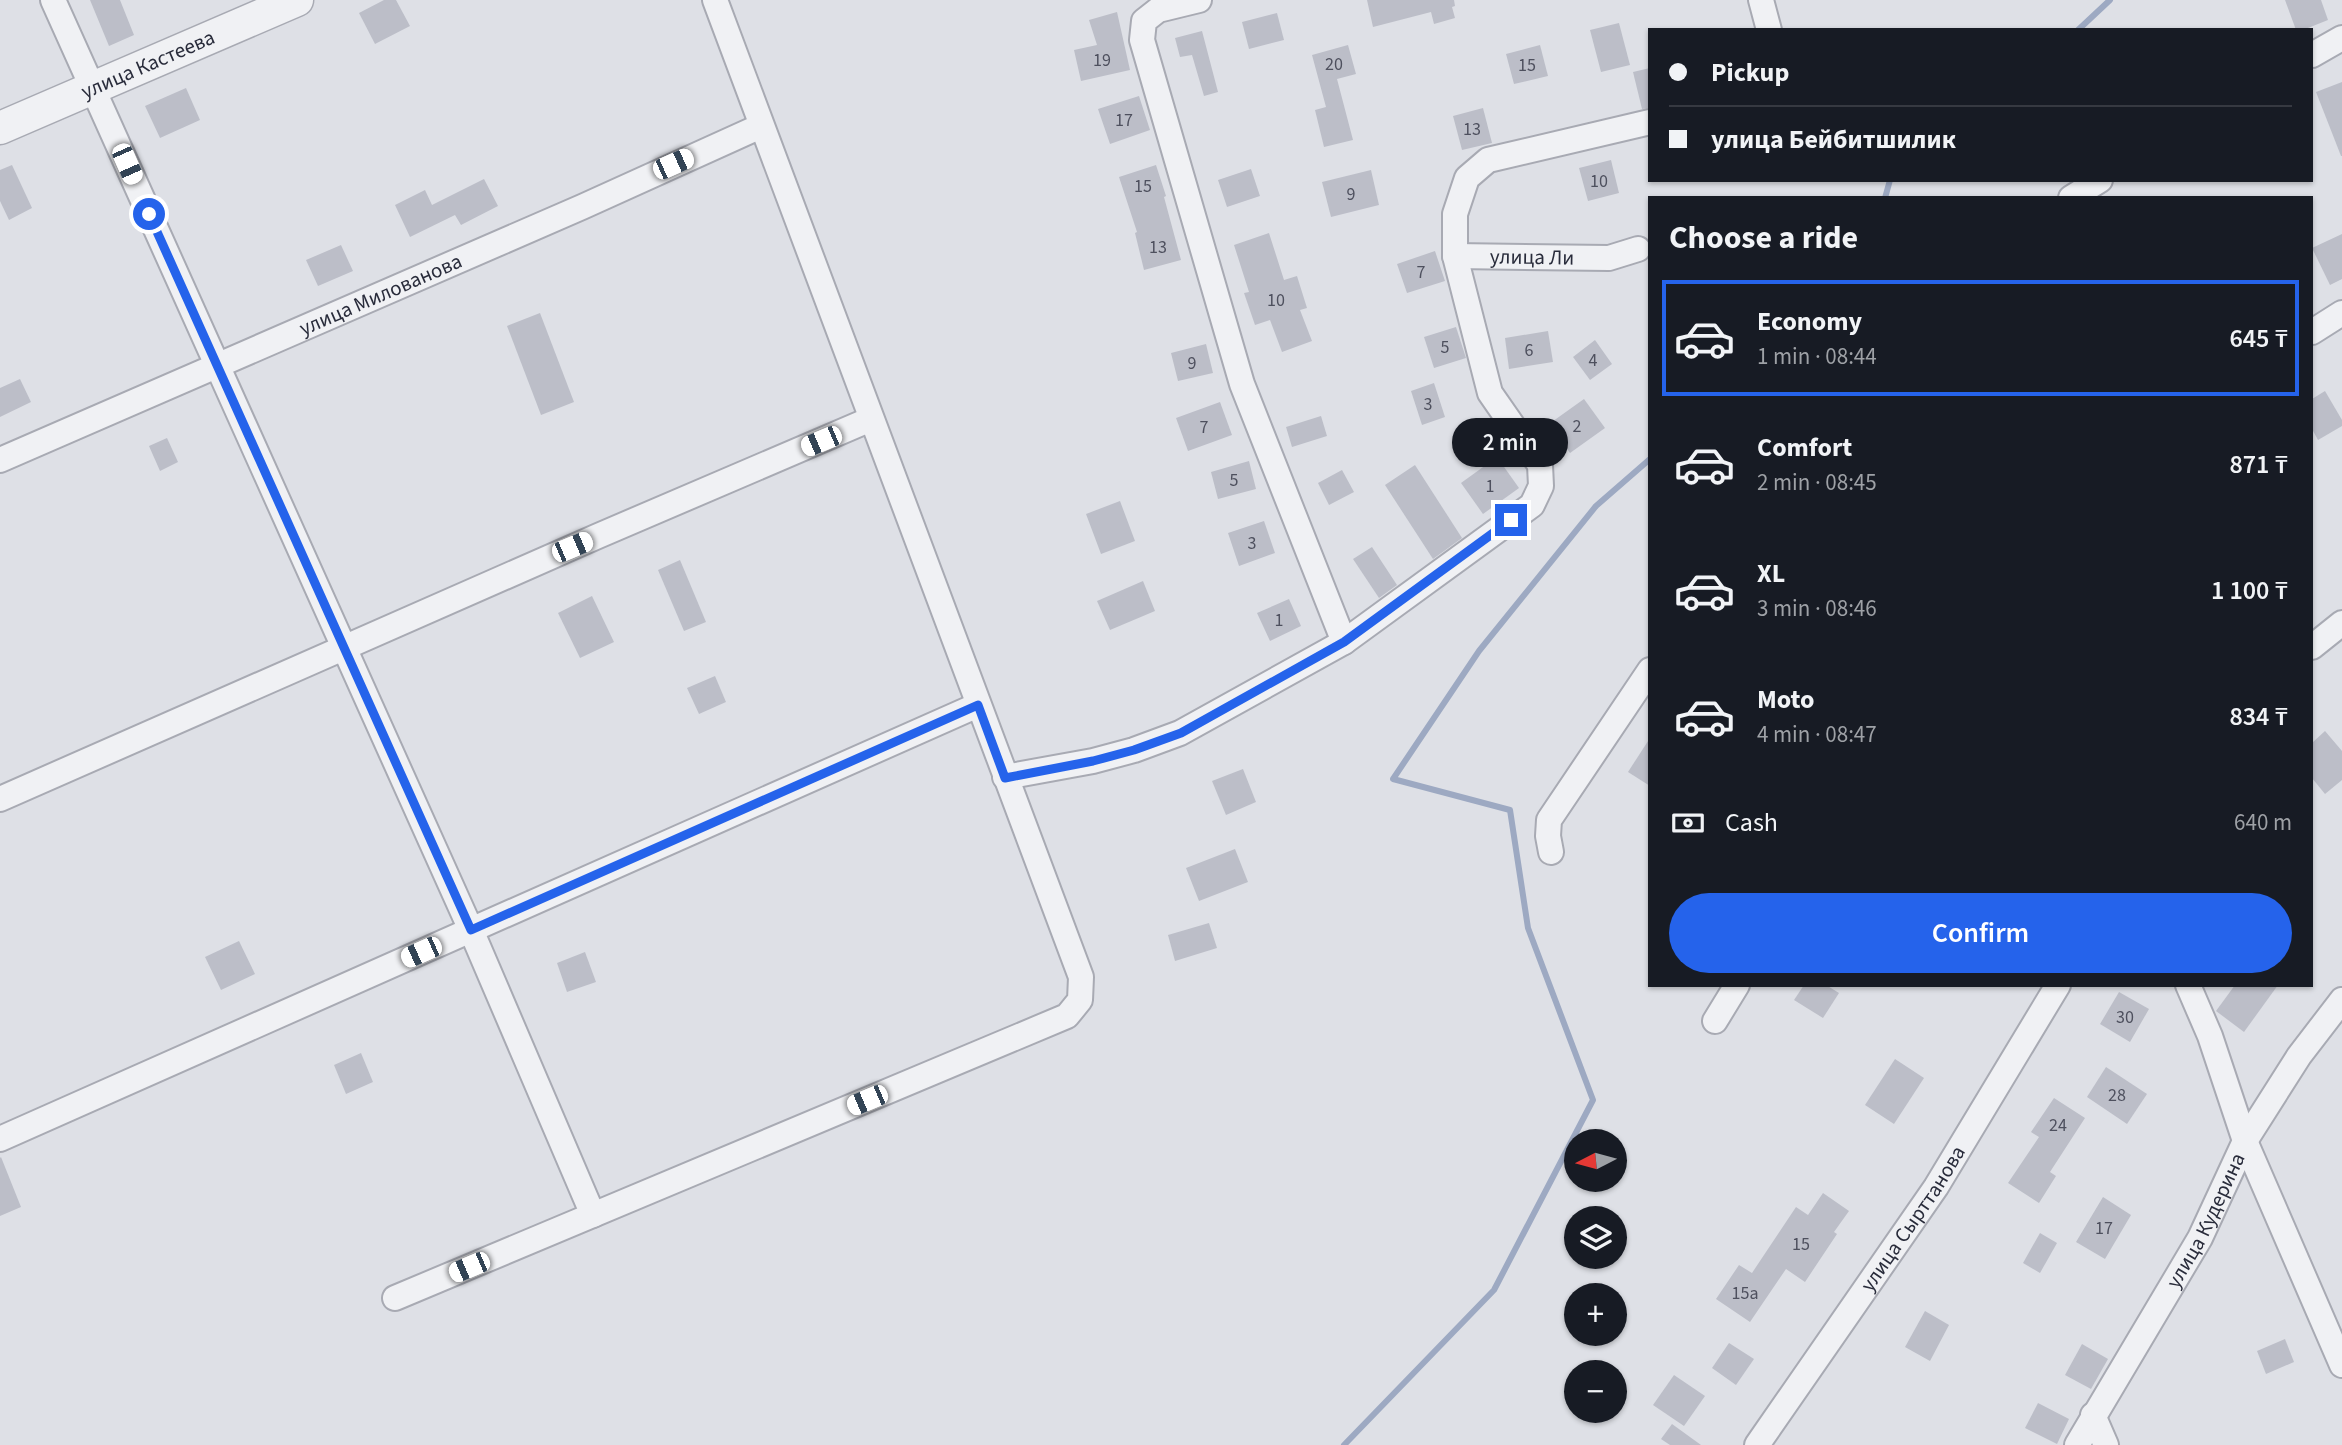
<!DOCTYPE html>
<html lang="en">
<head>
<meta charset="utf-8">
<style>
  :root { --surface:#171b24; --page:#242831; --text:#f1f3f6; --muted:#9ea1a6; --line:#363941; --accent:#2563eb }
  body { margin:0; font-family:"Source Sans 3",sans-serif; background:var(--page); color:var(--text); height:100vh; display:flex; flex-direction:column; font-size:26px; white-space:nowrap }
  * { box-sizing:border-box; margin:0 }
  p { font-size:23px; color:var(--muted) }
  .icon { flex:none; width:38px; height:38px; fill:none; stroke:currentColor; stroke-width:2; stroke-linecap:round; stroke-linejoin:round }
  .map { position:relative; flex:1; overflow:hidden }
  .sheet { position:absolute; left:1648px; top:196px; width:665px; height:791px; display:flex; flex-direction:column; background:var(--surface); border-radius:0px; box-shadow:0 2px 5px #0004 }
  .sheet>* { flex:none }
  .banner { position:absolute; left:1648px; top:28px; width:665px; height:154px; border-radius:0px; box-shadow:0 2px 5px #0004; display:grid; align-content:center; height:154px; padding:0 21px; background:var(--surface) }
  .needle { width:46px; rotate:264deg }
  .buttons { position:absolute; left:1564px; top:1129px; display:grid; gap:14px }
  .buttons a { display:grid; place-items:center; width:63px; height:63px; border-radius:50%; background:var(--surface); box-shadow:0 2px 5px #0004; font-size:35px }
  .end { position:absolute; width:32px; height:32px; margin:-16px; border:9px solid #2563eb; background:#fff; box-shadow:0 0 0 4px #fff }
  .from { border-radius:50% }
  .bubble { position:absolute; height:49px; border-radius:24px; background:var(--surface); box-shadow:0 2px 5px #0004; font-size:23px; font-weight:600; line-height:49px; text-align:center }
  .car { position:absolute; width:21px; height:42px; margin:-21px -10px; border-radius:9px; box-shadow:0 0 5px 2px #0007; background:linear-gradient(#fff 24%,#345 0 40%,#fff 0 76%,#345 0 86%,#fff 0) }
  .banner b { display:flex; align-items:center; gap:24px; height:66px; font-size:26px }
  .banner b+b { border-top:2px solid var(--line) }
  .banner i { width:18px; height:18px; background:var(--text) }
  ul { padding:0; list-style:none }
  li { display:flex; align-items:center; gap:21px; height:116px; margin:0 14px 10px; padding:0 7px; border:4px solid transparent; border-radius:0px }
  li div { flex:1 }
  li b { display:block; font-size:26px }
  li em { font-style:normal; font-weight:600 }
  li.on { border-color:var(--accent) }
  li>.icon { width:63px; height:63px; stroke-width:1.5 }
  h2 { padding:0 21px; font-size:32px; line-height:84px }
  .pay { display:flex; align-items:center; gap:18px; height:77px; padding:0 21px; font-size:26px }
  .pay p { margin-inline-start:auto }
  .button { display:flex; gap:14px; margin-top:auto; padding:14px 21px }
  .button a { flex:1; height:80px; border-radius:42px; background:var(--accent); color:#fff; font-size:28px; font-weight:600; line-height:80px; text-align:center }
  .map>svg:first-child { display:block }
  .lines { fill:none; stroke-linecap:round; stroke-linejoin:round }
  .stream { stroke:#9da9c2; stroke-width:6 }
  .building { fill:#bcbec8 }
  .minor-casing { stroke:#a8aab3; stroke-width:28 }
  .tertiary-casing { stroke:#a8aab3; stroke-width:35 }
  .minor { stroke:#f0f1f4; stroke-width:24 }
  .tertiary { stroke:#f0f1f4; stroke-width:32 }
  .route { stroke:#2563eb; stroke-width:9 }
  .labels { text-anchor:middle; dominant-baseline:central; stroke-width:5; stroke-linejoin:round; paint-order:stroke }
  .number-label { font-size:18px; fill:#4e505e }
  .street-label { font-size:21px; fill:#292c3b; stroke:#edeff4 }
</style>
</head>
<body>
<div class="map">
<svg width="2342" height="1445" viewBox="0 0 2342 1445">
  <rect width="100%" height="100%" fill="#dee0e6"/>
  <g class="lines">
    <g class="stream">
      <path d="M 2078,30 L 2110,0"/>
      <path d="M 1885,198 L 1890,180"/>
      <path d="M 1344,1445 L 1494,1290 L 1593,1100 L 1528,928 L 1510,810 L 1393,779 L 1479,651 L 1596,506 L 1650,459"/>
    </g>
  </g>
  <g class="building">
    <path d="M 90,0 L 120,0 L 134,35 L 109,46 Z"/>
    <path d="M 384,0 L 396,0 L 410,26 L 375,44 L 359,13 Z"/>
    <path d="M 1367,0 L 1454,0 L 1455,6 L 1452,7 L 1455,18 L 1434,24 L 1431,12 L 1373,27 Z"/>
    <path d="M 2285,0 L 2321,0 L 2328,20 L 2303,30 L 2296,30 Z"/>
    <path d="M 1117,12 L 1130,70 L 1081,81 L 1074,50 L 1097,45 L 1089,20 Z"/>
    <path d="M 1277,13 L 1284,40 L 1249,49 L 1242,22 Z"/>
    <path d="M 1619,23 L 1630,65 L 1601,72 L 1590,30 Z"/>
    <path d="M 1202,31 L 1218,92 L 1204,96 L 1192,55 L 1180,57 L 1175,38 Z"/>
    <path d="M 1348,45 L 1356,74 L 1337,79 L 1353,140 L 1324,147 L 1315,110 L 1326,107 L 1312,55 Z"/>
    <path d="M 1540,45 L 1548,76 L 1514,84 L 1506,54 Z"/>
    <path d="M 1650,68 L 1650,108 L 1642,109 L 1633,72 Z"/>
    <path d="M 2342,82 L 2342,156 L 2341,156 L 2316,92 Z"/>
    <path d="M 186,88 L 200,120 L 160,138 L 145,106 Z"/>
    <path d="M 1139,96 L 1150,130 L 1110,144 L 1098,109 Z"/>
    <path d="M 1483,108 L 1492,143 L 1462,150 L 1453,116 Z"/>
    <path d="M 1611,160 L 1619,193 L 1588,201 L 1579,168 Z"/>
    <path d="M 12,165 L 32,208 L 9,220 L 0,201 L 0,170 Z"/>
    <path d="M 1156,165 L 1166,196 L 1164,197 L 1181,260 L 1144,270 L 1135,233 L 1137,232 L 1119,177 Z"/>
    <path d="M 1251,169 L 1260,196 L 1227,207 L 1218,180 Z"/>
    <path d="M 1371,170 L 1379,205 L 1331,217 L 1322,182 Z"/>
    <path d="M 484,179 L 498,206 L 461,225 L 455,215 L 410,237 L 395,205 L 425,190 L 432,205 Z"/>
    <path d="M 1269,233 L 1284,280 L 1297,276 L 1307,308 L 1300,310 L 1312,341 L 1282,352 L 1270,320 L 1255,325 L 1244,293 L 1249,292 L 1234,245 Z"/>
    <path d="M 2342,234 L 2342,279 L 2330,285 L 2312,248 Z"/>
    <path d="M 341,245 L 353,271 L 318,286 L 306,260 Z"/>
    <path d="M 1435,251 L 1445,281 L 1407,293 L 1397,264 Z"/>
    <path d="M 540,313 L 574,402 L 541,415 L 507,326 Z"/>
    <path d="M 1456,327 L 1466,358 L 1434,368 L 1424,337 Z"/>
    <path d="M 1548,331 L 1553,362 L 1509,369 L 1505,338 Z"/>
    <path d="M 1595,340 L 1612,364 L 1590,380 L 1573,357 Z"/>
    <path d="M 1206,344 L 1213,373 L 1178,381 L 1171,353 Z"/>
    <path d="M 20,379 L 31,402 L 0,417 L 0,388 Z"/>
    <path d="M 1434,383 L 1445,417 L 1422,425 L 1411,391 Z"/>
    <path d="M 2325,391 L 2342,420 L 2342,426 L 2318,440 L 2312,429 L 2312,399 Z"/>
    <path d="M 1584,399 L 1605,428 L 1570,453 L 1549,424 Z"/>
    <path d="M 1220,402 L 1232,435 L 1188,451 L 1176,418 Z"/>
    <path d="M 1321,416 L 1327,436 L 1292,447 L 1286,427 Z"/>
    <path d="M 167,438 L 178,462 L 160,471 L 149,446 Z"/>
    <path d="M 1497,457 L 1519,488 L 1483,514 L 1461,483 Z"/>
    <path d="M 1249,461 L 1256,489 L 1218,499 L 1211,472 Z"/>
    <path d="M 1415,465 L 1462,538 L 1433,559 L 1385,485 Z"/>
    <path d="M 1342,470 L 1354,492 L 1329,505 L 1318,483 Z"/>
    <path d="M 1120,501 L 1135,541 L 1101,554 L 1086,514 Z"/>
    <path d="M 1264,521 L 1275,553 L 1239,566 L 1228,533 Z"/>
    <path d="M 1372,547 L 1397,585 L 1379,598 L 1353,559 Z"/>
    <path d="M 680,560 L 706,622 L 684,631 L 658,570 Z"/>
    <path d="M 1143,581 L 1155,611 L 1110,630 L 1097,601 Z"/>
    <path d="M 592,596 L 614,642 L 580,658 L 558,613 Z"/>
    <path d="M 1289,599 L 1301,626 L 1270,641 L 1257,613 Z"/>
    <path d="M 715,676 L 726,702 L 699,714 L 687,688 Z"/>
    <path d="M 2325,731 L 2342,751 L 2342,780 L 2325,794 L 2312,778 L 2312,743 Z"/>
    <path d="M 1650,738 L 1650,786 L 1628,772 Z"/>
    <path d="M 1243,769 L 1256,802 L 1226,815 L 1212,781 Z"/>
    <path d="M 1235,849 L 1248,882 L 1199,901 L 1186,868 Z"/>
    <path d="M 1209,923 L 1217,948 L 1175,961 L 1168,935 Z"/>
    <path d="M 239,941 L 255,974 L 221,990 L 205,957 Z"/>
    <path d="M 585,952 L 596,982 L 567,992 L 557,963 Z"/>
    <path d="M 1804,985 L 1826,985 L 1839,993 L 1823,1018 L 1794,1000 Z"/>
    <path d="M 2235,985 L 2278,985 L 2244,1032 L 2216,1011 Z"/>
    <path d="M 2119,992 L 2149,1009 L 2130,1042 L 2100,1024 Z"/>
    <path d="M 361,1053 L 373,1082 L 346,1094 L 334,1065 Z"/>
    <path d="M 1895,1059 L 1924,1078 L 1894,1124 L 1865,1105 Z"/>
    <path d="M 2106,1067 L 2147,1094 L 2127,1124 L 2087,1097 Z"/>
    <path d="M 2054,1098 L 2085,1118 L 2050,1172 L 2056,1176 L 2039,1203 L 2008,1183 L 2039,1137 L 2031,1132 Z"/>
    <path d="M 1,1157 L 21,1207 L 0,1216 L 0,1158 Z"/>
    <path d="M 1823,1193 L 1849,1211 L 1834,1232 L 1837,1234 L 1805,1282 L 1786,1269 L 1750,1322 L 1716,1299 L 1739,1265 L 1752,1273 L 1796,1207 L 1808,1215 Z"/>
    <path d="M 2103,1197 L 2131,1215 L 2105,1259 L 2076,1242 Z"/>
    <path d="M 2040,1233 L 2057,1243 L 2040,1273 L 2023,1263 Z"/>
    <path d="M 1925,1311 L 1949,1325 L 1930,1361 L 1905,1347 Z"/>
    <path d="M 2285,1339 L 2294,1362 L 2266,1374 L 2257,1351 Z"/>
    <path d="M 1729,1343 L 1754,1359 L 1736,1385 L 1712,1368 Z"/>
    <path d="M 2082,1344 L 2108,1359 L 2091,1389 L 2065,1375 Z"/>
    <path d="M 1674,1375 L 1705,1396 L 1684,1426 L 1653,1405 Z"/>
    <path d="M 2038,1403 L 2069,1419 L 2057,1444 L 2025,1428 Z"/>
    <path d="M 1672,1424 L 1701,1445 L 1670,1445 L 1661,1439 Z"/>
  </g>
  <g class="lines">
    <g class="minor-casing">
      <g id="minor">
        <path d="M 53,0 L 471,930 L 593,1215"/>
        <path d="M 1199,0 L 1158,10 L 1144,21 L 1142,40 L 1242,384 L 1344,642"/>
        <path d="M 1761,0 L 1769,30"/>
        <path d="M 2312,55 L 2342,38"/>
        <path d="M 2071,198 L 2100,180"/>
        <path id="s1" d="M 1455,256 L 1609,258 L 1638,249"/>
        <path d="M 2312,332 L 2342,313"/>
        <path id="s2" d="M 0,460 L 582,207 L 761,126"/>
        <path d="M 2312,647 L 2342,623"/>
        <path d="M 1005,777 L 1093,761 L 1134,750 L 1180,733 L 1344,642 L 1532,505 L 1541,486 L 1540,465 L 1490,393 L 1455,256 L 1455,214 L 1467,178 L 1488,160 L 1650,122"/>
        <path d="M 0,799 L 598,536 L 871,419"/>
        <path d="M 1551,852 L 1548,836 L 1549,820 L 1650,670"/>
        <path d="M 2188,985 L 2210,1036 L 2245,1141 L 2342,1365"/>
        <path d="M 1715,1021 L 1737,985"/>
        <path d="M 0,1139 L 978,705"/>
        <path d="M 395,1298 L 1067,1016 L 1080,1000 L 1081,977 L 715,0"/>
        <path d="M 2093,1415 L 2106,1445"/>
        <path id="s3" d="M 1757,1445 L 1936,1187 L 2058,985"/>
        <path id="s4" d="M 2077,1445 L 2200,1238 L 2245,1141 L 2299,1056 L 2342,1000"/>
      </g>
    </g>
    <g class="tertiary-casing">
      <g id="tertiary">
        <path id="s5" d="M 0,128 L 297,0"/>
      </g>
    </g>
    <use href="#minor" class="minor"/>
    <use href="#tertiary" class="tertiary"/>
  </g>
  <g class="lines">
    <path class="route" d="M 149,214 L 471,930 L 978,705 L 1005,778 L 1093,761 L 1134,750 L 1181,733 L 1344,642 L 1511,520"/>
  </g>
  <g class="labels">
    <g class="number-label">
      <text x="1102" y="60">19</text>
      <text x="1334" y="64">20</text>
      <text x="1527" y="65">15</text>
      <text x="1124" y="120">17</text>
      <text x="1472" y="129">13</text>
      <text x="1599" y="181">10</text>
      <text x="1143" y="186">15</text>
      <text x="1351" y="194">9</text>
      <text x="1158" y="247">13</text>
      <text x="1421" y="272">7</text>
      <text x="1276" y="300">10</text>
      <text x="1445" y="347">5</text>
      <text x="1529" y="350">6</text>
      <text x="1593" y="360">4</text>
      <text x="1192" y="363">9</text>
      <text x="1428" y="404">3</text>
      <text x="1577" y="426">2</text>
      <text x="1204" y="427">7</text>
      <text x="1234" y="480">5</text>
      <text x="1490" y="486">1</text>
      <text x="1252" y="543">3</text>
      <text x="1279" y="620">1</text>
      <text x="2125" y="1017">30</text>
      <text x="2117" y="1095">28</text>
      <text x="2058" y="1125">24</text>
      <text x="2104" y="1228">17</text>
      <text x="1801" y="1244">15</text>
      <text x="1745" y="1293">15а</text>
    </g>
    <g class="street-label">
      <text stroke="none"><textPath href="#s5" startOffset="161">улица Кастеева</textPath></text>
      <text stroke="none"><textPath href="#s1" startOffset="77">улица Ли</textPath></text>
      <text stroke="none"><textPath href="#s2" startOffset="415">улица Милованова</textPath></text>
      <text stroke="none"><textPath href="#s3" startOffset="275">улица Сырттанова</textPath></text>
      <text stroke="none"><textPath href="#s4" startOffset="259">улица Кудерина</textPath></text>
    </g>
  </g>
</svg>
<div class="buttons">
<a><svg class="needle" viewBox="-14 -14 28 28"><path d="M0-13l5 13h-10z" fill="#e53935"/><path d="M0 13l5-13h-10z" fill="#9ea1a6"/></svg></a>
<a><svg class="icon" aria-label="layers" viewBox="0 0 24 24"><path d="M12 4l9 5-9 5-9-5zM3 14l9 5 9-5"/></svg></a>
<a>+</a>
<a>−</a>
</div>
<i class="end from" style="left:149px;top:214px"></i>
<i class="end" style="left:1511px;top:520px"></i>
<div class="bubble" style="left:1452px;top:418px;width:116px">2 min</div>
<i class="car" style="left:127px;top:164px;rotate:156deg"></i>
<i class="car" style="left:673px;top:164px;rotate:66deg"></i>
<i class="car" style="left:821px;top:441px;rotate:247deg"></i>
<i class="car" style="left:572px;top:547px;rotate:67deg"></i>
<i class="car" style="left:421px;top:952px;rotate:246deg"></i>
<i class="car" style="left:867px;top:1100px;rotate:247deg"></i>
<i class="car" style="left:469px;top:1267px;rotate:247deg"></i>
<div class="banner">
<b><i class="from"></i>Pickup</b>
<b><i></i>улица Бейбитшилик</b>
</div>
<section class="sheet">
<h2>Choose a ride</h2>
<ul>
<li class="on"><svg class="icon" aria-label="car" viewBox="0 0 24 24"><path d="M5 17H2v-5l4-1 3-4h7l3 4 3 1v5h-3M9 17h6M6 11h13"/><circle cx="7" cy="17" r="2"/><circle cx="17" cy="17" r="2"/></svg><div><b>Economy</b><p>1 min · 08:44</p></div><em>645 ₸</em></li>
<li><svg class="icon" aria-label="car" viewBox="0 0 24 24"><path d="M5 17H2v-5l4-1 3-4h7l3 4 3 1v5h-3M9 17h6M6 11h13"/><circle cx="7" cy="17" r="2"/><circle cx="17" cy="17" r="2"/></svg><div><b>Comfort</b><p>2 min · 08:45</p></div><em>871 ₸</em></li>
<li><svg class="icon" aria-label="car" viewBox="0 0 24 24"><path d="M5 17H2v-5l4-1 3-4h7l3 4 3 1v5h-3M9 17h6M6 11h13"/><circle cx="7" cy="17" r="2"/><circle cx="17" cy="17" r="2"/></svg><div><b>XL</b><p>3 min · 08:46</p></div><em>1 100 ₸</em></li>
<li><svg class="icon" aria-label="car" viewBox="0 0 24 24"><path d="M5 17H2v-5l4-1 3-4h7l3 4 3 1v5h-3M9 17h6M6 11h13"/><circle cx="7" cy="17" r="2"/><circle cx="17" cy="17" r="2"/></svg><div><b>Moto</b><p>4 min · 08:47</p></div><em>834 ₸</em></li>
</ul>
<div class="pay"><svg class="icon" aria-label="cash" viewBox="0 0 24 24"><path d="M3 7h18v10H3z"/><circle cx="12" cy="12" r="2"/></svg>Cash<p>640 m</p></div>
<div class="button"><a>Confirm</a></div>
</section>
</div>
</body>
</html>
